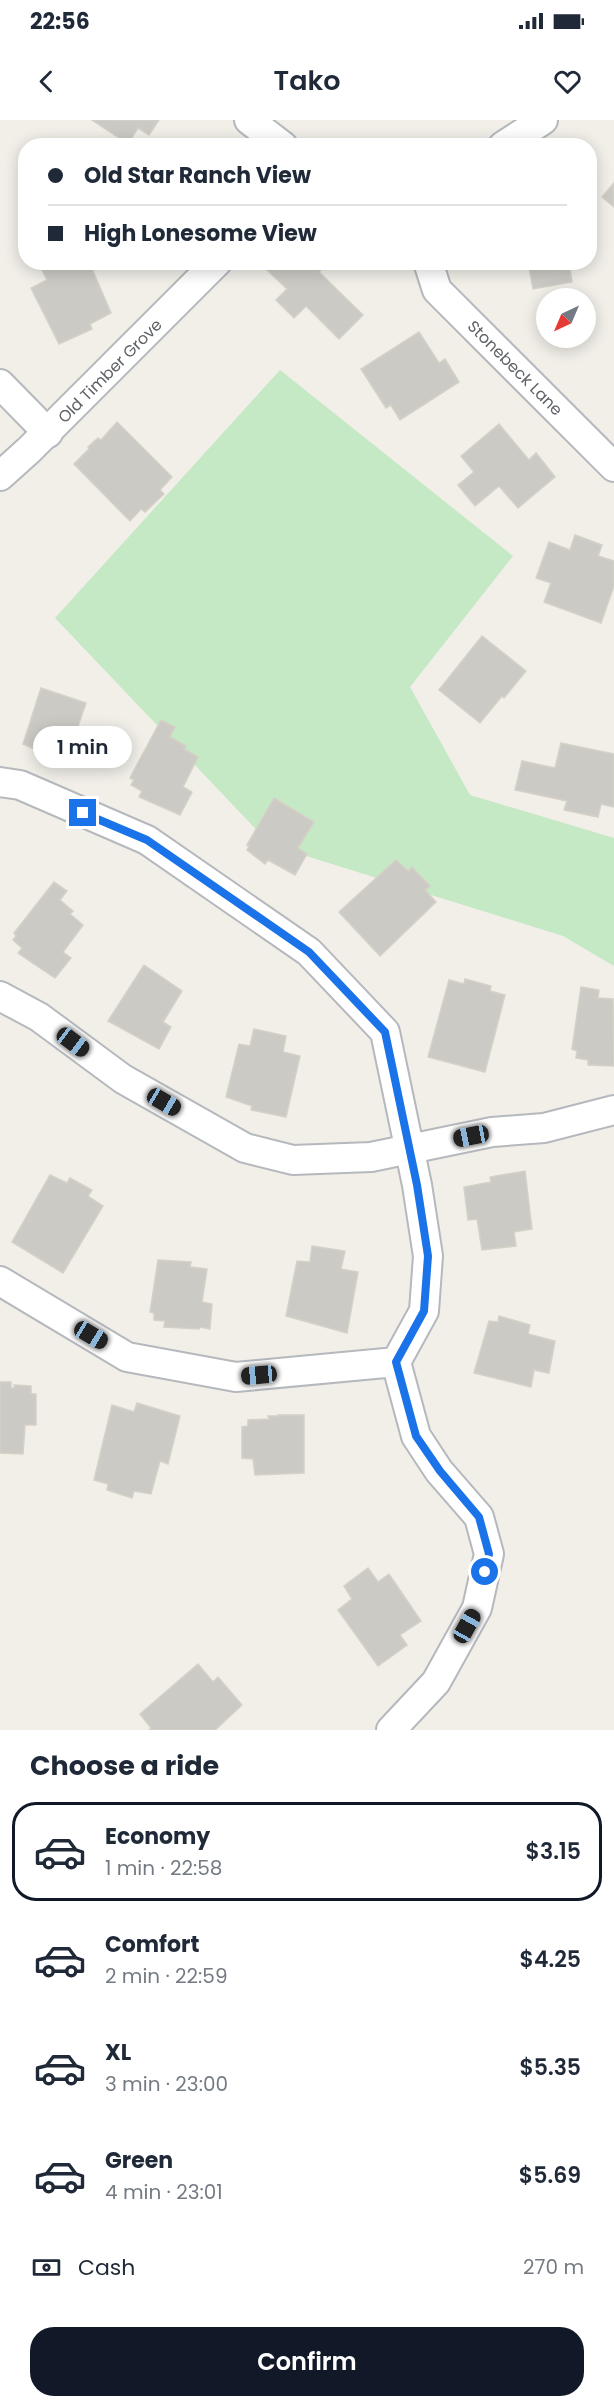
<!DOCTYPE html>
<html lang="en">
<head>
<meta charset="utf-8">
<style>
  :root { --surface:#fff; --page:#f2f2f3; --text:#1f2937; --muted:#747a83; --line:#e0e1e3; --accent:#111827 }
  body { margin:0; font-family:Poppins,sans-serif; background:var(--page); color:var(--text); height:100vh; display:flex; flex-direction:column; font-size:22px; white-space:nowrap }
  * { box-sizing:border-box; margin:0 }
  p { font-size:20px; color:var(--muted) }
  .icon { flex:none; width:33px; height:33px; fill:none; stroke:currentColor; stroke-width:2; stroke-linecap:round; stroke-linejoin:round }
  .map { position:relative; height:1610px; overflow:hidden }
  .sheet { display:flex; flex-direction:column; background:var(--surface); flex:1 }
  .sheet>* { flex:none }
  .banner { position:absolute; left:18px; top:18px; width:579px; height:132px; border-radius:24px; box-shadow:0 3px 15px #0003; display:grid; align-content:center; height:132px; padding:0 30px; background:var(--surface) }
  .needle { width:39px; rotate:224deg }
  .fabs { position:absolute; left:536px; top:168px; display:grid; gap:12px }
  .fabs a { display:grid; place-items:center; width:60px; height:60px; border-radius:50%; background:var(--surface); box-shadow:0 3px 15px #0003; font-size:30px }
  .end { position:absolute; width:27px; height:27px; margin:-14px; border:8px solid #1a73e8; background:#fff; box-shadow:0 0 0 3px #fff }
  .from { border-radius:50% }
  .bubble { position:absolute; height:42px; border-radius:21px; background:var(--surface); box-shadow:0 3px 15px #0003; font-size:20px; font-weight:600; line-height:42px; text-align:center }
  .car { position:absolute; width:18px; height:36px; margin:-18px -9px; border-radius:8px; box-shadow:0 0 4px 2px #0007; background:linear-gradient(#222 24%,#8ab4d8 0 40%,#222 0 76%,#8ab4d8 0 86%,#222 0) }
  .banner b { display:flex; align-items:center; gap:21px; height:57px; font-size:22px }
  .banner b+b { border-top:2px solid var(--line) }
  .banner i { width:15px; height:15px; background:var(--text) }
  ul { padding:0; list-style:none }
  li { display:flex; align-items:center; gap:18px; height:99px; margin:0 12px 9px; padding:0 18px; border:3px solid transparent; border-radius:24px }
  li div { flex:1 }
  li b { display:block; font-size:22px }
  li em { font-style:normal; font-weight:600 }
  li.active { border-color:var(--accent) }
  li>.icon { width:54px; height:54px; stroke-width:1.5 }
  h2 { padding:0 30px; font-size:27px; line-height:72px }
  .pay { display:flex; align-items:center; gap:15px; height:66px; padding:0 30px; font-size:22px }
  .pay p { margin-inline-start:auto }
  .button { display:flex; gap:12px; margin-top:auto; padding:12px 30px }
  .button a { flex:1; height:69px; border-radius:24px; background:var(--accent); color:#fff; font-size:24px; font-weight:600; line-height:69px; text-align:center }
  .status { display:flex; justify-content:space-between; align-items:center; height:42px; padding:0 30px; background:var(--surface); direction:ltr }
  .status svg { height:16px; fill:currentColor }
  header { display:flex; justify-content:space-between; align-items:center; height:78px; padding:0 30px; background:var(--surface); font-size:27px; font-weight:600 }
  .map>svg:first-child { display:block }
  .green { fill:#c5e8c5 }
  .building { fill:#cccac5; stroke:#d6d1c6; stroke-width:1.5 }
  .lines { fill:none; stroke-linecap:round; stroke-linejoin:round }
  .minor-casing { stroke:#b5b8bc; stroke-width:32 }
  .minor { stroke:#fff; stroke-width:28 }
  .route { stroke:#1a73e8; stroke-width:8 }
  .labels { text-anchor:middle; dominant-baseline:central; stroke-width:4.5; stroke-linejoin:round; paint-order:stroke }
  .street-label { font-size:16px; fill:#5f6368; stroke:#fff }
</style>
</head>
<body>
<div class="status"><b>22:56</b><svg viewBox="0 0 49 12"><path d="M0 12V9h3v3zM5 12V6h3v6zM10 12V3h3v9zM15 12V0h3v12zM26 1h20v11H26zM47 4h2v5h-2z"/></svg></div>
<header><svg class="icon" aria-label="back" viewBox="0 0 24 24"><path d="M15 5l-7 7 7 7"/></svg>Tako<svg class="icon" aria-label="heart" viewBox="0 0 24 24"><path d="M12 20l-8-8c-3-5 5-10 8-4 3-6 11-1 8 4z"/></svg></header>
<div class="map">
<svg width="614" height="1610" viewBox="0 0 614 1610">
  <rect width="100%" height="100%" fill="#f1efe8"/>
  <path class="green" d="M 280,250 L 513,436 L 410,567 L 470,675 L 614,718 L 614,846 L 563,816 L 271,725 L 55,498 Z"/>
  <g class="building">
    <path d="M 92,0 L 159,0 L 149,15 L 138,8 L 128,24 Z"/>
    <path d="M 614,63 L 614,87 L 602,77 Z"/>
    <path d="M 47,142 L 75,142 L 77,146 L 89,142 L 111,193 L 90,204 L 92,209 L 59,224 L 31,168 L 47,160 L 40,146 Z"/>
    <path d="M 272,142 L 328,142 L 319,152 L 363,195 L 339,219 L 306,186 L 294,198 L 276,180 L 287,169 L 266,149 Z"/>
    <path d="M 528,142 L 569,142 L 572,162 L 533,169 Z"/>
    <path d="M 419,212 L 439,243 L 445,239 L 459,262 L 400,300 L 391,285 L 386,288 L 361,249 Z"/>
    <path d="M 117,302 L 172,357 L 160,370 L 164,374 L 145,392 L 141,389 L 130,401 L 74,344 L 89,329 L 88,327 L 98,318 L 101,320 Z"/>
    <path d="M 499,304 L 529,340 L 536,333 L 555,357 L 518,388 L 499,366 L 475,386 L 458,365 L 474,352 L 461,336 Z"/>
    <path d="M 575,415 L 602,425 L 598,436 L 614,441 L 614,466 L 601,503 L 544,482 L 551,463 L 536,458 L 549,422 L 570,430 Z"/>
    <path d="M 482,516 L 526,551 L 504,578 L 502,576 L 480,603 L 439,570 Z"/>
    <path d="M 41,568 L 86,583 L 77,609 L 87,612 L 79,638 L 49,631 L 48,635 L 23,624 Z"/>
    <path d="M 161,600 L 175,607 L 170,617 L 186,626 L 184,629 L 198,637 L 183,667 L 192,672 L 180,695 L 139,677 L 142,671 L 131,665 L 134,660 L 130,658 Z"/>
    <path d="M 561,623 L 614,634 L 614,687 L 601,684 L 598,697 L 564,690 L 567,681 L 515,670 L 522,641 L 555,648 Z"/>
    <path d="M 274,678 L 314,702 L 298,728 L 307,734 L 295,755 L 268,740 L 265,744 L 247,730 L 249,726 L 247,725 Z"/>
    <path d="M 396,740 L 408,751 L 412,747 L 430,766 L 425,770 L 436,782 L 380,836 L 339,792 Z"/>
    <path d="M 54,762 L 67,771 L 60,780 L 73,791 L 70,794 L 83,805 L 63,832 L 71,838 L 55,858 L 18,833 L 22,828 L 13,820 L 16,816 L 14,813 Z"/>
    <path d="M 144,845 L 182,871 L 163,902 L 171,907 L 159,929 L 108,901 Z"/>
    <path d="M 465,859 L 491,866 L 490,871 L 505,875 L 485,952 L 428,937 L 449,860 L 464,864 Z"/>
    <path d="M 581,867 L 599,870 L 598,878 L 613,879 L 614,946 L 588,945 L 588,940 L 576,938 L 577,931 L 572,929 Z"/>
    <path d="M 254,909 L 286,916 L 283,932 L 300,936 L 286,997 L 251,990 L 252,986 L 226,977 L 239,924 L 250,926 Z"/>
    <path d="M 525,1051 L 532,1109 L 514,1112 L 516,1126 L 482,1130 L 477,1099 L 468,1100 L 464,1067 L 491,1062 L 490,1057 Z"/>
    <path d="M 50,1055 L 67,1063 L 70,1058 L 92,1070 L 88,1076 L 103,1086 L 63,1153 L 12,1122 Z"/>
    <path d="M 312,1126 L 345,1131 L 341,1149 L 358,1152 L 347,1213 L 286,1196 L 297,1141 L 310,1142 Z"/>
    <path d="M 158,1140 L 191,1142 L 190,1147 L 207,1149 L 202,1182 L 212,1184 L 210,1209 L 200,1207 L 199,1209 L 164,1207 L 165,1201 L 154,1200 L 154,1193 L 150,1192 Z"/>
    <path d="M 499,1196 L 530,1205 L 528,1214 L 555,1221 L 549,1253 L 534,1250 L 531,1267 L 474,1253 L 489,1201 L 498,1202 Z"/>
    <path d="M 0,1262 L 11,1262 L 11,1268 L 15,1268 L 14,1265 L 31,1266 L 31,1274 L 36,1274 L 36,1305 L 25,1305 L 23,1334 L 0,1333 Z"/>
    <path d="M 137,1283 L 180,1296 L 168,1344 L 160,1341 L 151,1374 L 134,1371 L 132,1378 L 107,1370 L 108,1364 L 94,1360 L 112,1285 L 134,1292 Z"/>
    <path d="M 278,1295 L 304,1295 L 304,1353 L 255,1355 L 253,1339 L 242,1338 L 242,1307 L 248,1306 L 248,1300 L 269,1299 L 268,1296 L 278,1296 Z"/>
    <path d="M 368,1448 L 378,1462 L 389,1454 L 421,1501 L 400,1515 L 407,1525 L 378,1546 L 338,1490 L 352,1479 L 344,1466 Z"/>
    <path d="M 198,1544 L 213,1562 L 218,1557 L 242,1585 L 215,1610 L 149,1610 L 151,1608 L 140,1594 Z"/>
  </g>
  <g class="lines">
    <g class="minor-casing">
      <g id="minor">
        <path d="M 249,0 L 283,26"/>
        <path d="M 503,26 L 543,0"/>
        <path d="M 428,142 L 437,170 L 614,347"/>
        <path d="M 0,264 L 48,313"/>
        <path d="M 0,356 L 29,330 L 217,142"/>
        <path d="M 0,662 L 20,665 L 147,720 L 309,832 L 385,912 L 417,1065 L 428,1136 L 424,1191 L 396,1242 L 236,1257 L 127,1237 L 0,1161"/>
        <path d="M 0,876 L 39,897 L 123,959 L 245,1028 L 293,1040 L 371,1037 L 492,1012 L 544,1008 L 614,990"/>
        <path d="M 391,1610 L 436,1562 L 477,1488 L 489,1434 L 479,1397 L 439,1351 L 416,1316 L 396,1242"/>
      </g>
    </g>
    <use href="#minor" class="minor"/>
  </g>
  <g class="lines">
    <path class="route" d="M 83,693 L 147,720 L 309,832 L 385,912 L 417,1065 L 428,1136 L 424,1191 L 396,1242 L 416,1316 L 440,1351 L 479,1397 L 489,1434 L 485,1452"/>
  </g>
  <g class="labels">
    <g class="street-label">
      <text transform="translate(515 248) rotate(45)">Stonebeck Lane</text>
      <text transform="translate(110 251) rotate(-45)">Old Timber Grove</text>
    </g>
  </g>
</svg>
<div class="fabs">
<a><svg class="needle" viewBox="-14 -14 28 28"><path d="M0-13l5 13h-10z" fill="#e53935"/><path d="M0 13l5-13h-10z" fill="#747a83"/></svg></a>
</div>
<i class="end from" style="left:485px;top:1452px"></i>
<i class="end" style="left:83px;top:693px"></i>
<div class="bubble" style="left:33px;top:606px;width:99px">1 min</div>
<i class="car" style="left:73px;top:922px;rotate:127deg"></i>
<i class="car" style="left:164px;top:982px;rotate:120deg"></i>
<i class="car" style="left:471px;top:1016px;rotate:259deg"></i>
<i class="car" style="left:91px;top:1215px;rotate:121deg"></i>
<i class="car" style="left:259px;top:1255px;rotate:265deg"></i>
<i class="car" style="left:467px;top:1506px;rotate:29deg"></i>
<div class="banner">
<b><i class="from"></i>Old Star Ranch View</b>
<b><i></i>High Lonesome View</b>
</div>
</div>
<section class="sheet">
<h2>Choose a ride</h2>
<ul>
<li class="active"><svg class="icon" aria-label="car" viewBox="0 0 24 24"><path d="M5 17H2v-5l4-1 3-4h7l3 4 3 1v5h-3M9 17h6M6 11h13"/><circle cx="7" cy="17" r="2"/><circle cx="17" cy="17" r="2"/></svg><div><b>Economy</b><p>1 min · 22:58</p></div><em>$3.15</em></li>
<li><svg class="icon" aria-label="car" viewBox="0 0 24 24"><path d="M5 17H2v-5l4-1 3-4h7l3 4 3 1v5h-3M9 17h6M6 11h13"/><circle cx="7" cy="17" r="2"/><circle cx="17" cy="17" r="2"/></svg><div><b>Comfort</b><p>2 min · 22:59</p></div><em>$4.25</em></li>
<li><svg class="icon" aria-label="car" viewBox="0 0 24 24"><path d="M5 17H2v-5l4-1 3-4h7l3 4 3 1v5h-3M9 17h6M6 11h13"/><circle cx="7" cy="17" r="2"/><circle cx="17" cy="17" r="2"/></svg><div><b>XL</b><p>3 min · 23:00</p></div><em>$5.35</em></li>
<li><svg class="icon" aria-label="car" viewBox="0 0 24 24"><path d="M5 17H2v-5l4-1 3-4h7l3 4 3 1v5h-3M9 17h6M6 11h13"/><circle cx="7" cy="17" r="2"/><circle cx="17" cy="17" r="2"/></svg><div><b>Green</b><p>4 min · 23:01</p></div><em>$5.69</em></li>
</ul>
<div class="pay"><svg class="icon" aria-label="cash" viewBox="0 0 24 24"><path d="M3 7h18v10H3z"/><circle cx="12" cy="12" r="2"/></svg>Cash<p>270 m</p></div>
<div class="button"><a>Confirm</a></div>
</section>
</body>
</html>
